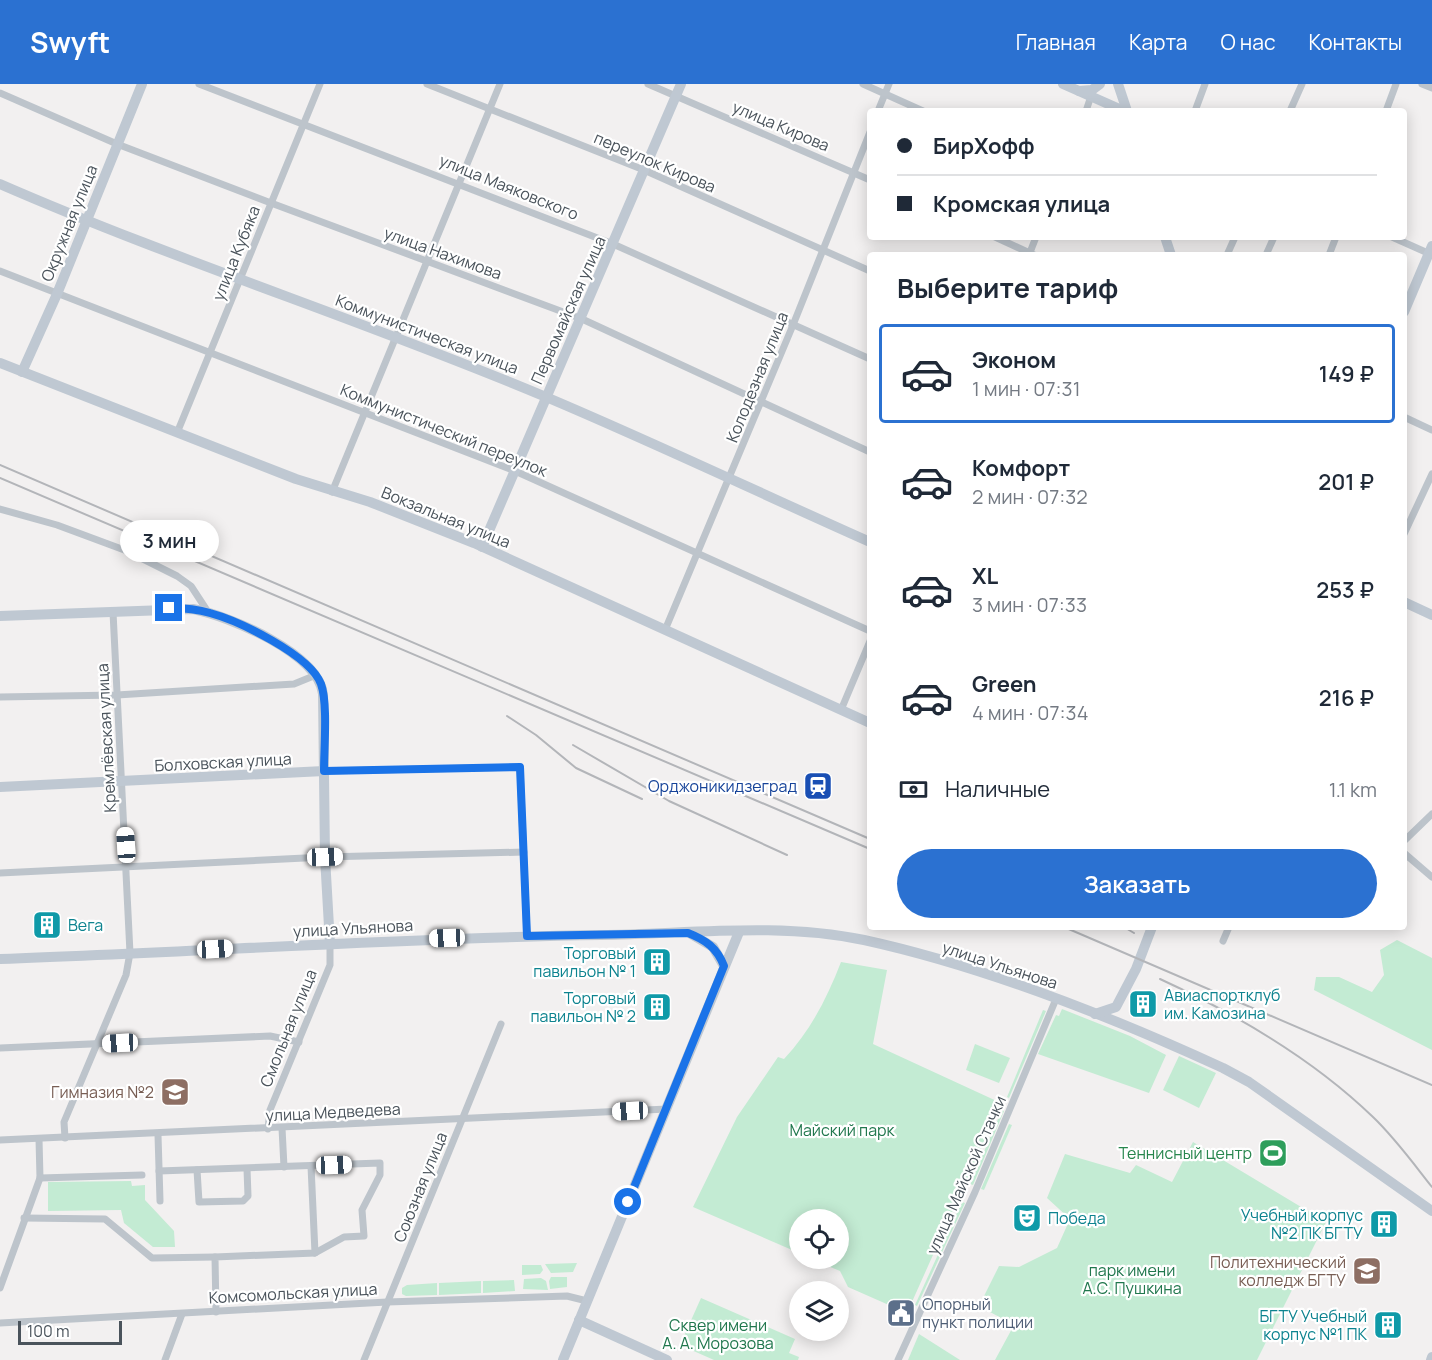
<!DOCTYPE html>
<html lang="ru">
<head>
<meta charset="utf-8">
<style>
  :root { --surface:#fff; --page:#f2f2f3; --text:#1f2937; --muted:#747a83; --line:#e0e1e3; --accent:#2b71d1 }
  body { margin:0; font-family:Manrope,sans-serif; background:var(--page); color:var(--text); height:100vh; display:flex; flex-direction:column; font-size:22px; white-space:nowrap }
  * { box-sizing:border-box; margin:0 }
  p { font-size:20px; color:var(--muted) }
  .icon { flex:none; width:33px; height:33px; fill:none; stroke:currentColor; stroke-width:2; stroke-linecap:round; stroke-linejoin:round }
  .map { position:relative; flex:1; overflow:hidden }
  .drawer { position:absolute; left:867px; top:168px; width:540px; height:678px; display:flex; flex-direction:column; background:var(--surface); border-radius:6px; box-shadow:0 3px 15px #0003 }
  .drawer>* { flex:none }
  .guide { position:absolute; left:867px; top:24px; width:540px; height:132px; border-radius:6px; box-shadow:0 3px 15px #0003; display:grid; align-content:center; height:132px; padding:0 30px; background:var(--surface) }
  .controls { position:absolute; left:789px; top:1125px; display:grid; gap:12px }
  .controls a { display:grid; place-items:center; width:60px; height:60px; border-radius:50%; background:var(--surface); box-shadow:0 3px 15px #0003; font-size:30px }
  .scale { position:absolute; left:18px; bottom:15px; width:104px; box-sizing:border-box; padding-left:6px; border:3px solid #4a535b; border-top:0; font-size:16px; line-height:21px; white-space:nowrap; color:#4a535b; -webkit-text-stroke:4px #fff; paint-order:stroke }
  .end { position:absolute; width:27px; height:27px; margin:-14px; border:8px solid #1a73e8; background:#fff; box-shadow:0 0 0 3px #fff }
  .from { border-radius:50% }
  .bubble { position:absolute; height:42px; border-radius:21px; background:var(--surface); box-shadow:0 3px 15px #0003; font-size:20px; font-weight:600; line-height:42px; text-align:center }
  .car { position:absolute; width:18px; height:36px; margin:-18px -9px; border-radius:8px; box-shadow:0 0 4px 2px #0007; background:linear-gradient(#fff 24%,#345 0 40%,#fff 0 76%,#345 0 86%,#fff 0) }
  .guide b { display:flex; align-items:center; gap:21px; height:57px; font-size:22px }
  .guide b+b { border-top:2px solid var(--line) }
  .guide i { width:15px; height:15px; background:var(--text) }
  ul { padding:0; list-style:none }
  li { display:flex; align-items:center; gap:18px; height:99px; margin:0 12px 9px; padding:0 18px; border:3px solid transparent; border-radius:6px }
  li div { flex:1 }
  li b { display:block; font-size:22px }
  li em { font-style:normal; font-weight:600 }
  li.current { border-color:var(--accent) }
  li>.icon { width:54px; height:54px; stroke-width:1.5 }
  h2 { padding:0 30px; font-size:27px; line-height:72px }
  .pay { display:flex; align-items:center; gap:15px; height:66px; padding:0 30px; font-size:22px }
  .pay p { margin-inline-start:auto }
  .action { display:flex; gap:12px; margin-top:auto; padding:12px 30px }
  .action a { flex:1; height:69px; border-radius:36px; background:var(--accent); color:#fff; font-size:24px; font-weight:600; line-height:69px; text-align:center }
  header { display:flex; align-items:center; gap:36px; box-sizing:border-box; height:84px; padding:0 30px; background:var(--accent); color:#fff }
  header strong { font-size:28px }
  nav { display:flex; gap:33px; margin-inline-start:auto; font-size:21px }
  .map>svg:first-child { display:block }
  .green { fill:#c3ebd3 }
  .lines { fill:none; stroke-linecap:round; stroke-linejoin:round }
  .street { stroke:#bdc4cb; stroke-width:7 }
  .secondary { stroke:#bfc8d2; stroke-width:10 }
  .rail { stroke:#b3b5b9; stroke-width:2 }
  .route { stroke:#1a73e8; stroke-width:8 }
  .labels { text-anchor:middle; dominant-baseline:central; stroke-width:4.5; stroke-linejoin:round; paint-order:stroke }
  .street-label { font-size:16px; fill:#4a535b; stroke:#fff }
  .transit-label { font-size:16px; fill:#164399; stroke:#fff; text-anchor:end }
  .culture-label { font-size:16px; fill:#0d838f; stroke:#fff; text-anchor:end }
  .education-label { font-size:16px; fill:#785e54; stroke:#fff; text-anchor:end }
  .park-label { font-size:16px; fill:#20774d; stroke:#fff }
  .leisure-label { font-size:16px; fill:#27864d; stroke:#fff; text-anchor:end }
  .service-label { font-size:16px; fill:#4e5e75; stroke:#fff; text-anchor:start }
</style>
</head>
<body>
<header>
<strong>Swyft</strong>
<nav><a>Главная</a><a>Карта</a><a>О нас</a><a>Контакты</a></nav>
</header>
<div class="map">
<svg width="1432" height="1276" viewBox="0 0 1432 1276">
  <rect width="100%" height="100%" fill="#f2f0f0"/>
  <g class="green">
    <path d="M 1397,856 L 1432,874 L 1432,966 L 1314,906 L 1316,893 L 1339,893 L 1372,908 L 1384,891 L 1380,866 Z"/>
    <path d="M 841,878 L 887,886 L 873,960 L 1001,1019 L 907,1229 L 848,1203 L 840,1187 L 811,1175 L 838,1174 L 838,1136 L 800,1136 L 799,1169 L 693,1123 L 737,1033 L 778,973 L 784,975 C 811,946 827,914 841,878 Z"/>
    <path d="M 1062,925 L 1130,952 L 1166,971 L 1149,1009 L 1038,970 L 1056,931 L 1059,932 Z"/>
    <path d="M 1043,926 L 1046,927 L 1009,1014 L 1007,1013 Z"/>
    <path d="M 975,960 L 1010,974 L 999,999 L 966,986 Z"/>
    <path d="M 1179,972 L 1216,989 L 1199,1024 L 1163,1006 Z"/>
    <path d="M 1002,1026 L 1004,1027 L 973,1101 L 970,1100 Z"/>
    <path d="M 1009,1040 L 1012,1041 L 984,1106 L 981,1105 Z"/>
    <path d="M 1193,1058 L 1326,1138 L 1257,1276 L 995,1276 L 1014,1241 L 979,1222 L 999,1182 L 1019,1183 L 1057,1164 L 1070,1135 L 1047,1114 L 1065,1070 L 1130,1089 L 1136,1081 L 1172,1098 Z"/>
    <path d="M 131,1097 L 132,1102 L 145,1101 L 145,1116 L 174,1147 L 175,1163 L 153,1163 L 124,1139 L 121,1126 L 48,1127 L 48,1098 Z"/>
    <path d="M 962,1118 L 965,1119 L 917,1222 L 915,1221 Z"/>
    <path d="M 577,1179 L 573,1188 L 551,1189 L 545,1180 Z"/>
    <path d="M 522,1181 L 541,1181 L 543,1186 L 540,1190 L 522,1191 Z"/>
    <path d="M 551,1193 L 567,1193 L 567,1203 L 550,1205 L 549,1197 Z"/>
    <path d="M 541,1194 L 546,1197 L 548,1206 L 523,1205 L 524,1195 Z"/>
    <path d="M 514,1196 L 515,1207 L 483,1209 L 483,1197 Z"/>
    <path d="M 481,1197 L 481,1209 L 439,1211 L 439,1199 Z"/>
    <path d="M 437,1199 L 437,1211 L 406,1212 L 402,1210 L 402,1204 L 407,1201 Z"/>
    <path d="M 701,1214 L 795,1255 L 789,1269 L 799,1273 L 798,1276 L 714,1276 L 680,1261 Z"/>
    <path d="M 919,1250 L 960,1276 L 908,1276 Z"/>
  </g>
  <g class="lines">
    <g class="street">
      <path d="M 199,0 L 613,160 L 870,275"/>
      <path d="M 427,0 L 644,86 L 870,187"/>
      <path d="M 648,0 L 870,96"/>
      <path d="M 863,0 L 923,27"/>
      <path d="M 1422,0 L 1432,4"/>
      <path d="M 0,9 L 117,60 L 271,119 L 582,235 L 870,368"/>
      <path d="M 878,27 L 889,0"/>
      <path d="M 1086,27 L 1091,12"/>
      <path d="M 1195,27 L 1205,0"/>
      <path d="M 1290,27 L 1302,0"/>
      <path d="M 1386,27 L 1396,0"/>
      <path d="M 995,153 L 1034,171"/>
      <path d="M 1392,153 L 1430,170"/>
      <path d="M 1029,171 L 1036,153"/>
      <path d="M 1227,171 L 1235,153"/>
      <path d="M 1266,171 L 1274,153"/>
      <path d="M 1329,171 L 1336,153"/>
      <path d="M 0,187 L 515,387 L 870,547"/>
      <path d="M 1404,333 L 1432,346"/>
      <path d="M 177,349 L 320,0"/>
      <path d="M 332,408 L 500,0"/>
      <path d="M 0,425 L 57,441 L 127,467 L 177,492 L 191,502 L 208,528"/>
      <path d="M 1404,450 L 1432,390"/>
      <path d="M 665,546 L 793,241 L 870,48"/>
      <path d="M 0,613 L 117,611 L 294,600 L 316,591"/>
      <path d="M 841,626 L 870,557"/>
      <path d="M 324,687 L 520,683 L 527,852"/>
      <path d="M 1404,757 L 1432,730"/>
      <path d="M 1404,769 L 1432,793"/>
      <path d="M 0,789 L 325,773 L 524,768"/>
      <path d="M 1223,857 L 1229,843"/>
      <path d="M 0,964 L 270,952 L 299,958"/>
      <path d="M 282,1044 L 284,1083"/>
      <path d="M 268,1045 L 270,1026 L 330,881 L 330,860"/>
      <path d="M 158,1051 L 160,1117"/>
      <path d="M 65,1054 L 64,1038 L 126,891 L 130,869 L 113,528"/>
      <path d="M 0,1056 L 667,1025"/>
      <path d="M 197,1086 L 199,1118 L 243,1117 L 248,1112 L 247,1085"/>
      <path d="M 159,1087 L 380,1079 L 380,1091 L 362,1126 L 364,1152 L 344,1153 L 315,1169"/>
      <path d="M 40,1094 L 142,1091"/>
      <path d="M 24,1134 L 105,1135 L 152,1174 L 215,1173"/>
      <path d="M 0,1204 L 40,1094 L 39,1055"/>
      <path d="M 216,1228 L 215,1173 L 315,1169 L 311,1082"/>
      <path d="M 0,1239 L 387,1218 L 567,1212 L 587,1217"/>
      <path d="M 165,1276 L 182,1230"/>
      <path d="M 364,1276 L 501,940"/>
      <path d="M 898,1276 L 975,1108 L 1056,915"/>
    </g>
    <g class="secondary">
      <path d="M 1063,0 L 1124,27"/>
      <path d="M 1118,0 L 1127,27"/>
      <path d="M 1079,7 L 1092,6 L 1100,0"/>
      <path d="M 0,100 C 179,178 366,237 546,313 C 655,359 762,410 870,458"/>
      <path d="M 1165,153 L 1171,171"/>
      <path d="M 1404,228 L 1432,162"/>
      <path d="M 0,279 L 296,395 L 370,418 L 474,459 L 870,639"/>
      <path d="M 22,288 L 57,210 L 142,0"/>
      <path d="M 482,463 L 681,0"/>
      <path d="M 1404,518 L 1432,531"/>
      <path d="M 0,532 L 193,525 C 229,532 318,569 323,610 L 325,773 L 330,860"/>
      <path d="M 0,703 L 324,687"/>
      <path d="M 691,850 L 713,863 L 724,882"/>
      <path d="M 0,875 C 200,868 400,854 601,851 C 688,850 778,838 864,856 C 983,882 1112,933 1223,984 L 1249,998 L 1432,1127"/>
      <path d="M 1095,930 L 1116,923 L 1136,885 L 1152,843"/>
      <path d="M 579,1236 L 667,1276"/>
      <path d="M 563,1276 L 739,848"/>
      <path d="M 1431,1276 L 1432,1273"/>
    </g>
    <g class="rail">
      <path d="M 0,381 L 870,755"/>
      <path d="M 0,394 L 870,765"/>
      <path d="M 507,632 L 536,651 L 576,684 L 642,715"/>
      <path d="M 573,661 L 669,717 L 787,771"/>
      <path d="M 1064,843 L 1432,1001"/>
      <path d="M 1124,843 L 1134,849"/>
      <path d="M 1160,895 C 1236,930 1312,974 1373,1033 C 1395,1054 1413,1079 1432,1103"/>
    </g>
  </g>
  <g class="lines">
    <path class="route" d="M 169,524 C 183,524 197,525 210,529 C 239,537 310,571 321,600 C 328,619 324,665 324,687 L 520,683 L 527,852 L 688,849 C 706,856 717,864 724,882 L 628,1118"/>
  </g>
  <defs>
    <g id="station-square" transform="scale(1.5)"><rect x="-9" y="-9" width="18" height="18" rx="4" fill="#1a4fb4" stroke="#fff"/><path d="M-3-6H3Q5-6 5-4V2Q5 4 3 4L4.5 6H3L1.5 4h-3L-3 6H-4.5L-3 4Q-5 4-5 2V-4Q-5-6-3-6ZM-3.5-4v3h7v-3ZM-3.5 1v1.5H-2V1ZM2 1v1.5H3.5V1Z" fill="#fff"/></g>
    <g id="building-square" transform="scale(1.5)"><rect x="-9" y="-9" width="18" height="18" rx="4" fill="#0f9aa8" stroke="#fff"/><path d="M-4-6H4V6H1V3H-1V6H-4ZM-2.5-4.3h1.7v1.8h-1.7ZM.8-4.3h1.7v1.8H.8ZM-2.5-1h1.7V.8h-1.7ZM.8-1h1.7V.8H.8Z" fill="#fff"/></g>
    <g id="school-square" transform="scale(1.5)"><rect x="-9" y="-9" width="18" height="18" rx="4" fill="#8d6e63" stroke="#fff"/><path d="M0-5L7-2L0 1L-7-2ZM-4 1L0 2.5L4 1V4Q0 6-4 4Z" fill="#fff"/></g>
    <g id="stadium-square" transform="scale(1.5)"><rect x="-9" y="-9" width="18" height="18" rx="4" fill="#2e9e5b" stroke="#fff"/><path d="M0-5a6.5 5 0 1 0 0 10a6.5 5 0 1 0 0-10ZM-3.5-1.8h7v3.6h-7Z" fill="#fff"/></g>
    <g id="theatre-square" transform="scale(1.5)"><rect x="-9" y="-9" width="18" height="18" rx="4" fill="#0f9aa8" stroke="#fff"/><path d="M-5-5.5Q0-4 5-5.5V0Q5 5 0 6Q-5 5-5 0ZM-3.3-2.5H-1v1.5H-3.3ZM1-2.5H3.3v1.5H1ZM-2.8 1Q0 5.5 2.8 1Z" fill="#fff"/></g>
    <g id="university-square" transform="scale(1.5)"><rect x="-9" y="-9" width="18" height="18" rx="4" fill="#8d6e63" stroke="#fff"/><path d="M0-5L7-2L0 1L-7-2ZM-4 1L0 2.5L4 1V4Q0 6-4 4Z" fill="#fff"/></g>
    <g id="civic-square" transform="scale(1.5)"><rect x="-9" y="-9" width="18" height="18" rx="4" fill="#5c6f8a" stroke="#fff"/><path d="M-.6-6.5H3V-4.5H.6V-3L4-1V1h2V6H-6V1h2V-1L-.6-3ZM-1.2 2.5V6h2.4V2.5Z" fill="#fff"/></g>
  </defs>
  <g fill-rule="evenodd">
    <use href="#station-square" x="818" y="702"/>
    <use href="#building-square" x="47" y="841"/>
    <use href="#building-square" x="657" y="878"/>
    <use href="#building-square" x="1143" y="920"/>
    <use href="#building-square" x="657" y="923"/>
    <use href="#school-square" x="175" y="1008"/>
    <use href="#stadium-square" x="1273" y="1069"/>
    <use href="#theatre-square" x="1027" y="1134"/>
    <use href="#building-square" x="1384" y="1140"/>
    <use href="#university-square" x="1367" y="1187"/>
    <use href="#civic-square" x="901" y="1229"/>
    <use href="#building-square" x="1388" y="1241"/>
  </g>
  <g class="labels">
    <g class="street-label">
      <text transform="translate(781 42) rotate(23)">улица Кирова</text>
      <text transform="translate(655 78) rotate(23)">переулок Кирова</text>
      <text transform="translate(509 103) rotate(22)">улица Маяковского</text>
      <text transform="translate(69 139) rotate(-68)">Окружная улица</text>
      <text transform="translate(236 169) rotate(-68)">улица Кубяка</text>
      <text transform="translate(443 169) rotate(20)">улица Нахимова</text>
      <text transform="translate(568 226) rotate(-66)">Первомайская улица</text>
      <text transform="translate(427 250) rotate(21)">Коммунистическая улица</text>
      <text transform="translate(757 293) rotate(-68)">Колодезная улица</text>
      <text transform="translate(444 346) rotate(22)">Коммунистический переулок</text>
      <text transform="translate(446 433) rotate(22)">Вокзальная улица</text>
      <text transform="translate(106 654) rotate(-93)">Кремлёвская улица</text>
      <text transform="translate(223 678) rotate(-3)">Болховская улица</text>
      <text transform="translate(353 844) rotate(-3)">улица Ульянова</text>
      <text transform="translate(1000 881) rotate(18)">улица Ульянова</text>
      <text transform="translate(288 944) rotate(-68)">Смольная улица</text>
      <text transform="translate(333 1028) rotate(-3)">улица Медведева</text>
      <text transform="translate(966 1091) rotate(-66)">улица Майской Стачки</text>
      <text transform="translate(420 1103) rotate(-68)">Союзная улица</text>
      <text transform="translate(293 1209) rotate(-3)">Комсомольская улица</text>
    </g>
    <g class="transit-label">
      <text x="797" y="702">Орджоникидзеград</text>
    </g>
    <g class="culture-label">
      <text x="68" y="841" text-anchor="start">Вега</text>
      <text x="636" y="869">Торговый<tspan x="636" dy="18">павильон № 1</tspan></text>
      <text x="1164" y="911" text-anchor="start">Авиаспортклуб<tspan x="1164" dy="18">им. Камозина</tspan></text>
      <text x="636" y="914">Торговый<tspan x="636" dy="18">павильон № 2</tspan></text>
      <text x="1363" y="1131">Учебный корпус<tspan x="1363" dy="18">№2 ПК БГТУ</tspan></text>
      <text x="1048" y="1134" text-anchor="start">Победа</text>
      <text x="1367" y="1232">БГТУ Учебный<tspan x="1367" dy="18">корпус №1 ПК</tspan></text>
    </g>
    <g class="education-label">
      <text x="154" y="1008">Гимназия №2</text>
      <text x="1346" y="1178">Политехнический<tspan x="1346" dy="18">колледж БГТУ</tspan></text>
    </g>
    <g class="park-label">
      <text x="842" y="1046">Майский парк</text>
      <text x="1132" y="1186">парк имени<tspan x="1132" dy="18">А.С. Пушкина</tspan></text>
      <text x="718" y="1241">Сквер имени<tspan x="718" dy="18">А. А. Морозова</tspan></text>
    </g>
    <g class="leisure-label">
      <text x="1252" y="1069">Теннисный центр</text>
    </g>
    <g class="service-label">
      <text x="922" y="1220">Опорный<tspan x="922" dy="18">пункт полиции</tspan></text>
    </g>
  </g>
</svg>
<div class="controls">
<a><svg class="icon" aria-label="locate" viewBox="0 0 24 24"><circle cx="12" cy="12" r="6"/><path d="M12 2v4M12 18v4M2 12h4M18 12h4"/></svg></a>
<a><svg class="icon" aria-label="layers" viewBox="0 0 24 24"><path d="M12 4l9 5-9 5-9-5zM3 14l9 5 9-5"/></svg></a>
</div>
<div class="scale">100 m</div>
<i class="end from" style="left:628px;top:1118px"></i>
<i class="end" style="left:169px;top:524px"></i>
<div class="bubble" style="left:120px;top:436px;width:99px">3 мин</div>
<i class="car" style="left:126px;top:761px;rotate:356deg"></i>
<i class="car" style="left:325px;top:773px;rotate:88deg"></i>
<i class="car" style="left:447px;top:854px;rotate:268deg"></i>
<i class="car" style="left:215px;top:865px;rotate:87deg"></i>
<i class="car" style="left:120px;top:959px;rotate:267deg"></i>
<i class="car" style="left:630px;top:1027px;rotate:267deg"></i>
<i class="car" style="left:334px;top:1081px;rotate:88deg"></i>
<div class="guide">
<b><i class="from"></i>БирХофф</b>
<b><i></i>Кромская улица</b>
</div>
<section class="drawer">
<h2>Выберите тариф</h2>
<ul>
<li class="current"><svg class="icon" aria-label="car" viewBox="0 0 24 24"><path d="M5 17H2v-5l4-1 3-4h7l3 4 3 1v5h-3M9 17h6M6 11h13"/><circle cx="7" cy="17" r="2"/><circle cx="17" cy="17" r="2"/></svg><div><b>Эконом</b><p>1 мин · 07:31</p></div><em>149 ₽</em></li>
<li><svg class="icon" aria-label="car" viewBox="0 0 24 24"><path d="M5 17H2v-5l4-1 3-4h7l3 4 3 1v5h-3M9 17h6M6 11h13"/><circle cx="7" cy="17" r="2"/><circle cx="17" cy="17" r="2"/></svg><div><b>Комфорт</b><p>2 мин · 07:32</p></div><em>201 ₽</em></li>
<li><svg class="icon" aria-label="car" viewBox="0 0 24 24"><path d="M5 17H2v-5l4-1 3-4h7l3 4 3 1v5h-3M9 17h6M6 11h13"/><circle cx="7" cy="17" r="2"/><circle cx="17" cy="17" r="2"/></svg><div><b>XL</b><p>3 мин · 07:33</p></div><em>253 ₽</em></li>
<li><svg class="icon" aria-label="car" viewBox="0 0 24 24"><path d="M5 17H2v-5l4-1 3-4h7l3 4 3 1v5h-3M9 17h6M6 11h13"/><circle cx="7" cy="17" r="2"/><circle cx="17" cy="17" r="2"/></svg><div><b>Green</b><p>4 мин · 07:34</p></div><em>216 ₽</em></li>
</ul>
<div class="pay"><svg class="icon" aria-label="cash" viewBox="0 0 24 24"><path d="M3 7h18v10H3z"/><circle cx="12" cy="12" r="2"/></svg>Наличные<p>1.1 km</p></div>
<div class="action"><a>Заказать</a></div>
</section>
</div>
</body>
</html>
